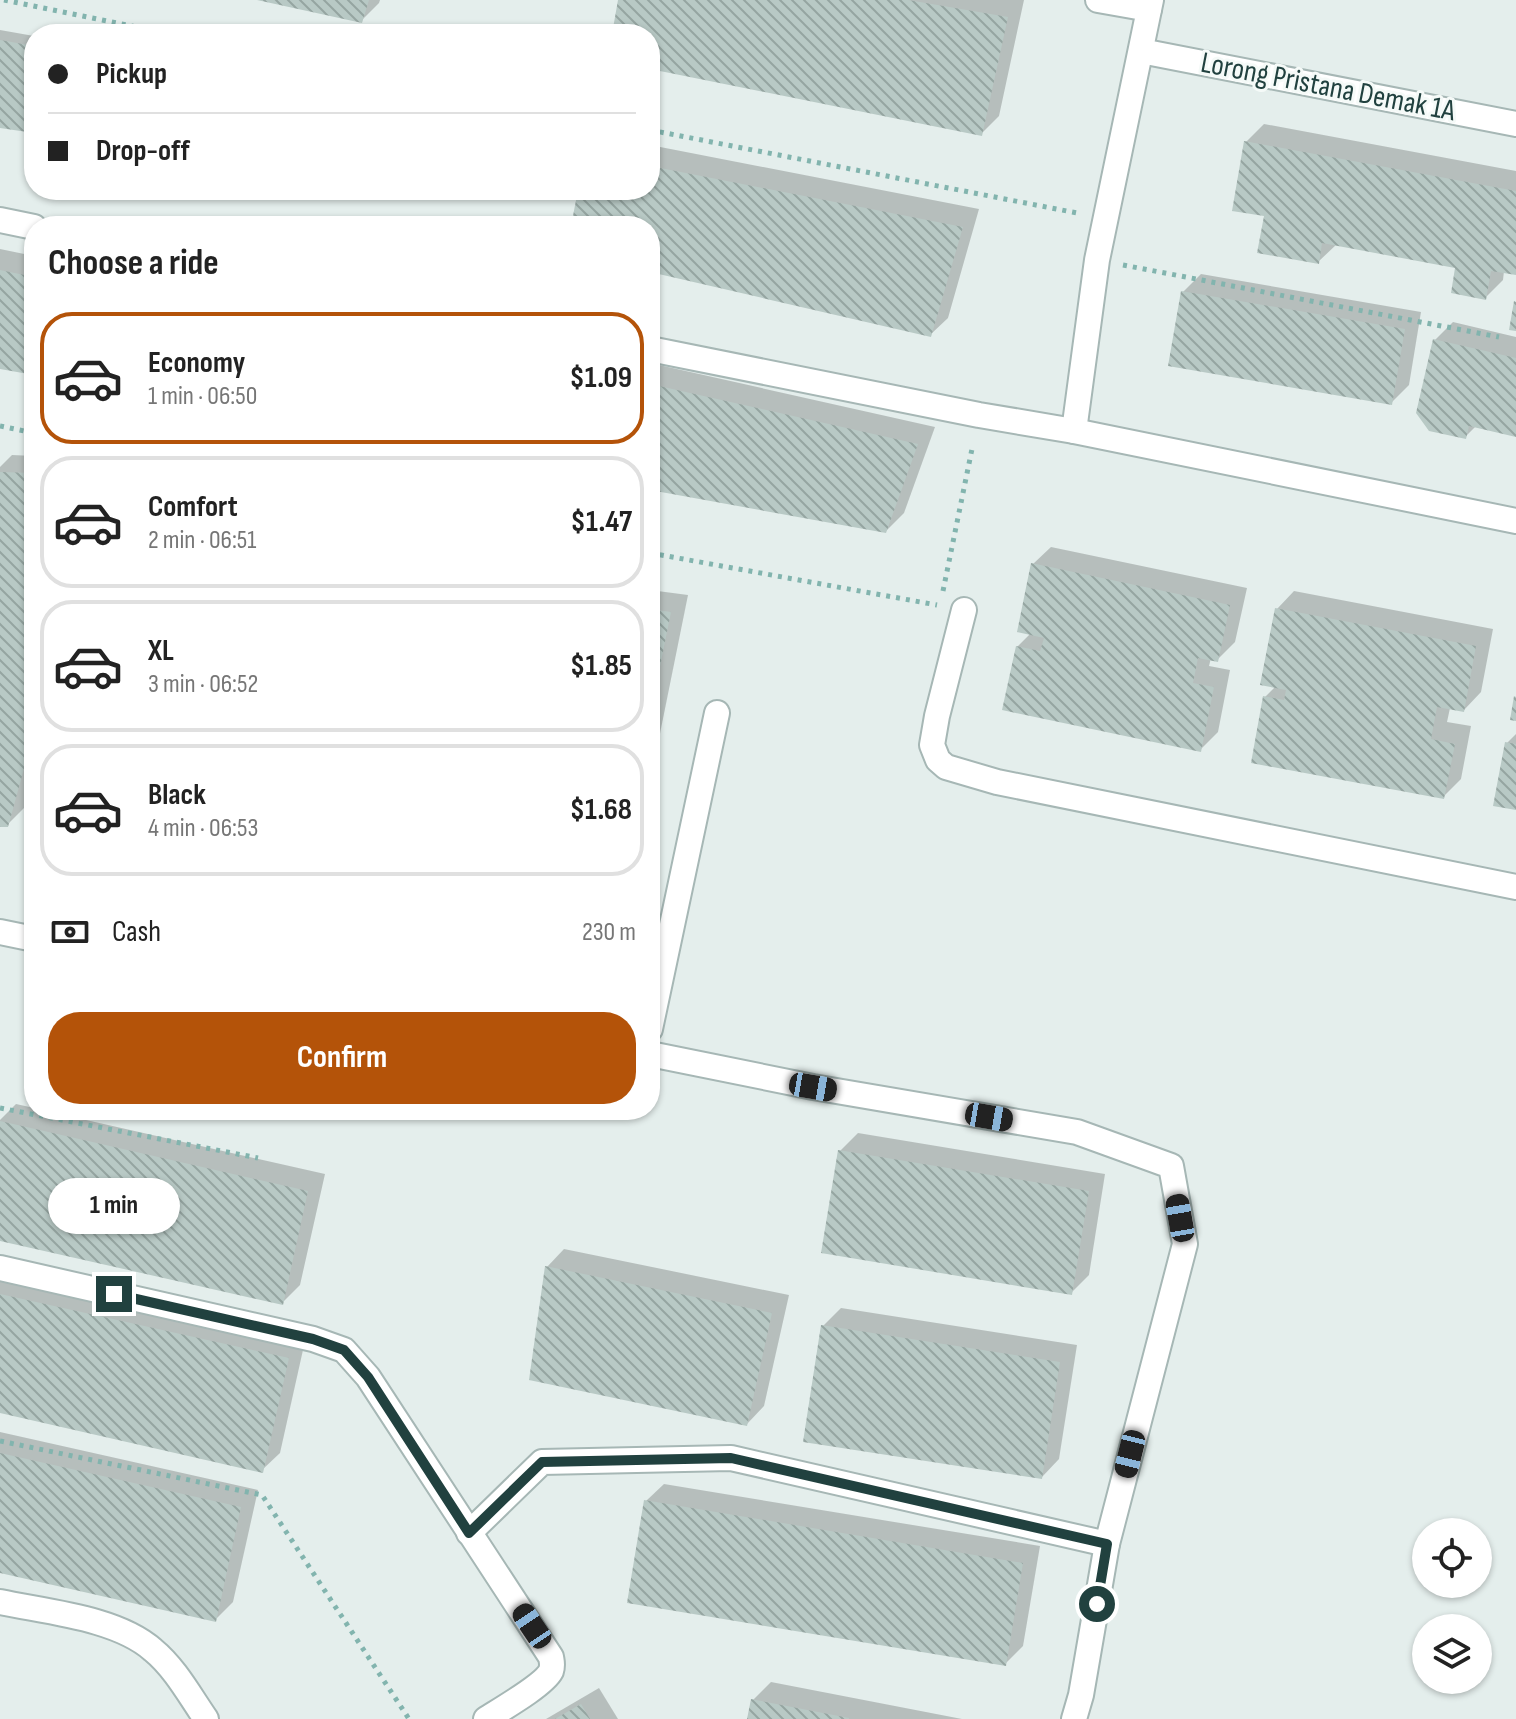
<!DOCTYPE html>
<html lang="en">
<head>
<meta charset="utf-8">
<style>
  :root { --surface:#fff; --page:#f6f6f6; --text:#222; --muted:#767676; --line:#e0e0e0; --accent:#b45309 }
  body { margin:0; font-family:"Sofia Sans Condensed",sans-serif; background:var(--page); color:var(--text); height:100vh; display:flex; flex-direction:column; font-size:30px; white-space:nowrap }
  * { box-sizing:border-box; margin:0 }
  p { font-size:26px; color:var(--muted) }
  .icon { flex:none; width:44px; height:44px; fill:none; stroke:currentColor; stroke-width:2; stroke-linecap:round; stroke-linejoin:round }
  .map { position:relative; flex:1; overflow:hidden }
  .sheet { position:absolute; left:24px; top:216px; width:636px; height:904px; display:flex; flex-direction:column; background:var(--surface); border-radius:32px; box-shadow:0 2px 6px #0004 }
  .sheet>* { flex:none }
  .guide { position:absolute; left:24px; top:24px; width:636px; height:176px; border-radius:32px; box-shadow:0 2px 6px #0004; display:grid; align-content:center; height:176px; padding:0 24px; background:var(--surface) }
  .fabs { position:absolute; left:1412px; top:1518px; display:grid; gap:16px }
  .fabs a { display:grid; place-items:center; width:80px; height:80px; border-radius:50%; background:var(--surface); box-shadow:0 2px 6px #0004; font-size:40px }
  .end { position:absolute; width:36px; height:36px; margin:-18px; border:10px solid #21413f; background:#fff; box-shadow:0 0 0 4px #fff }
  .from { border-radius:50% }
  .bubble { position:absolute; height:56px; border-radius:28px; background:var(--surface); box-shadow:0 2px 6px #0004; font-size:26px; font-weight:700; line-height:56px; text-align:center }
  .car { position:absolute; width:24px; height:48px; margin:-24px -12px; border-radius:10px; box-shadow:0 0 6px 2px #0007; background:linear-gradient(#222 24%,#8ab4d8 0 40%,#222 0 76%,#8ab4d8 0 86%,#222 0) }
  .guide b { display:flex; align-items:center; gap:28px; height:76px; font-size:30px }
  .guide b+b { border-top:2px solid var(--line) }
  .guide i { width:20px; height:20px; background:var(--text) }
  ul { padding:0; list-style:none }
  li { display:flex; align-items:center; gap:24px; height:132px; margin:0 16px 12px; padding:0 8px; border:4px solid var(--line); border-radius:32px }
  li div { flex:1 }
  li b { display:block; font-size:30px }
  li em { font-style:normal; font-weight:700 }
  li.current { border-color:var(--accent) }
  li>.icon { width:72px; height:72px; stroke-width:1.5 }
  h2 { padding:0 24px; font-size:36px; line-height:96px }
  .pay { display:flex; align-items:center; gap:20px; height:88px; padding:0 24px; font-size:30px }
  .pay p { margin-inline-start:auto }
  .cta { display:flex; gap:16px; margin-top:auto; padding:16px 24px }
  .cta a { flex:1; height:92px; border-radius:32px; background:var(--accent); color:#fff; font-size:32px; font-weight:700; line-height:92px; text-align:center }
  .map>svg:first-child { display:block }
  .shadow { fill:#0003 }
  .building { fill:url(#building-back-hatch) }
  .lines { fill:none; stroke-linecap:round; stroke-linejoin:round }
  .street-casing { stroke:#a6b7b5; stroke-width:28 }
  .path { stroke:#82b4ae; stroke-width:5; stroke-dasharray:4 6; stroke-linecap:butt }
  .street { stroke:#fff; stroke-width:24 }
  .route { stroke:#21413f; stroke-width:10 }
  .labels { text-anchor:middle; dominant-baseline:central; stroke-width:6; stroke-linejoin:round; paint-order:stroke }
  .street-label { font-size:30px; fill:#21413f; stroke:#f5faf8 }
</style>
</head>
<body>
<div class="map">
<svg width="1516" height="1719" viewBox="0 0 1516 1719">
  <defs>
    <pattern id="building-back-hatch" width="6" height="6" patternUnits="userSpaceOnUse" patternTransform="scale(2)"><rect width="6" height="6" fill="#b8c9c5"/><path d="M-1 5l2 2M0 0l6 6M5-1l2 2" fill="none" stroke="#95a5a1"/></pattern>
  </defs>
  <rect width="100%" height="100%" fill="#e4eeec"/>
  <g class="shadow">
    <path d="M 260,0 L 380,0 L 379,3 L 361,21 Z"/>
    <path d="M 620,0 L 1024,0 L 999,116 L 982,133 L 650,67 L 650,34 L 614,34 Z"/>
    <path d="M 0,30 L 34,36 L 34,131 L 0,126 Z"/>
    <path d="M 1264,124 L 1516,171 L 1516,273 L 1504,271 L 1503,280 L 1485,298 L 1457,266 L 1337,244 L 1318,262 L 1266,215 L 1246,142 Z"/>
    <path d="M 650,145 L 979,209 L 948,318 L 930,335 L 650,270 L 650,226 L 573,226 L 580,190 L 650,190 Z"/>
    <path d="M 0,249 L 34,256 L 34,373 L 0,367 Z"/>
    <path d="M 1201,274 L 1421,312 L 1409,385 L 1391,403 L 1183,292 Z"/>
    <path d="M 1453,322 L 1516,337 L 1516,435 L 1476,426 L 1465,437 L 1435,340 Z"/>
    <path d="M 650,363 L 935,427 L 904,513 L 886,531 L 650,488 Z"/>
    <path d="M 12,455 L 34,456 L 34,775 L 25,807 L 7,825 L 0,825 L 0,467 Z"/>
    <path d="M 1051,547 L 1247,588 L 1235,642 L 1217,660 L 1211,658 L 1209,666 L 1230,670 L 1218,732 L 1200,750 L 1017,647 L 1031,633 L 1033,564 Z"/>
    <path d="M 650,590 L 688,595 L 650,783 Z"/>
    <path d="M 1294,591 L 1493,629 L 1481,692 L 1464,710 L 1450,708 L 1447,722 L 1471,726 L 1461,779 L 1443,797 L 1265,697 L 1276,686 L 1277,609 Z"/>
    <path d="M 1516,734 L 1516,808 L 1507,743 Z"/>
    <path d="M 16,1104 L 34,1108 L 34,1110 L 42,1110 L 325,1174 L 300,1285 L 282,1303 L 0,1239 L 0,1120 Z"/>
    <path d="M 858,1133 L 1105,1174 L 1089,1275 L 1071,1293 L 840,1151 Z"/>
    <path d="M 564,1249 L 789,1295 L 764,1406 L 747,1424 L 547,1267 Z"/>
    <path d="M 0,1273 L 305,1341 L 280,1453 L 262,1470 L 0,1411 Z"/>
    <path d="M 841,1308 L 1077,1345 L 1059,1459 L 1042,1477 L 823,1326 Z"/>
    <path d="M 0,1432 L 258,1490 L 233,1602 L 215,1620 L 0,1571 Z"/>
    <path d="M 664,1484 L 1040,1546 L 1023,1646 L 1005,1664 L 646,1501 Z"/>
    <path d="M 771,1682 L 962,1719 L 749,1719 L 753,1700 Z"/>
    <path d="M 599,1688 L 618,1719 L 546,1719 Z"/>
  </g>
  <g class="building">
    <path d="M 257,0 L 369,0 L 362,23 Z"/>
    <path d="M 618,0 L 908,0 L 1008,17 L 982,136 L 650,69 L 650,34 L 612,34 Z"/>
    <path d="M 0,40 L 34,46 L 34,133 L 0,128 Z"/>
    <path d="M 1244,141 L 1516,191 L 1516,275 L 1491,271 L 1486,300 L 1451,293 L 1455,268 L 1322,243 L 1319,264 L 1257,253 L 1264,216 L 1232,211 Z"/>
    <path d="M 650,166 L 963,227 L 931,337 L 650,272 L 650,226 L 571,226 L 578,190 L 650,190 Z"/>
    <path d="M 0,270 L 34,277 L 34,375 L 0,369 Z"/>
    <path d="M 1181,291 L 1405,329 L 1392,405 L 1168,366 Z"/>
    <path d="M 1514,301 L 1516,302 L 1516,331 L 1509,330 Z"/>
    <path d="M 1433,339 L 1516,358 L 1516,437 L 1469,426 L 1466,439 L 1429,431 L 1416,413 Z"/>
    <path d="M 650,384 L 918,444 L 886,533 L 650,490 Z"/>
    <path d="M 0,472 L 34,473 L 34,732 L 8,827 L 0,827 Z"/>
    <path d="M 1031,563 L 1230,605 L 1218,662 L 1198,658 L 1193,683 L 1214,687 L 1201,752 L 1002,710 L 1016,646 L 1040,651 L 1044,638 L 1017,632 Z"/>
    <path d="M 1275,608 L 1476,646 L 1464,712 L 1437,707 L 1431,739 L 1455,744 L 1444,799 L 1251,763 L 1263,696 L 1284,700 L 1286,690 L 1260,685 Z"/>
    <path d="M 650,609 L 671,612 L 651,711 L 650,711 Z"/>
    <path d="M 1514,696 L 1516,697 L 1516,721 L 1510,720 Z"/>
    <path d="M 1505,742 L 1516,744 L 1516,810 L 1493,806 Z"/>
    <path d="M 0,1121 L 308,1191 L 283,1305 L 0,1241 Z"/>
    <path d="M 838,1150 L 1089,1191 L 1072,1295 L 821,1253 Z"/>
    <path d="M 545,1266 L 772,1313 L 747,1426 L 529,1380 Z"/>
    <path d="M 0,1294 L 289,1358 L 263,1473 L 0,1413 Z"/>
    <path d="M 821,1325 L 1060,1362 L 1042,1479 L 803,1442 Z"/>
    <path d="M 0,1453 L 241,1507 L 216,1622 L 0,1573 Z"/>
    <path d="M 644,1500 L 1023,1563 L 1006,1666 L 627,1603 Z"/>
    <path d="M 751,1699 L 849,1718 L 849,1719 L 747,1719 Z"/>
    <path d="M 581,1704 L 590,1719 L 555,1719 Z"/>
  </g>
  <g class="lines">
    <g class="street-casing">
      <g id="street">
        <path d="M 1098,0 L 1149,9"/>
        <path d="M 1141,51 L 1516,124"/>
        <path d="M 0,220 L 34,227"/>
        <path d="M 650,349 L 979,415 L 1074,431 L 1516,521"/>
        <path d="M 1074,431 L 1097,260 L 1151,0"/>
        <path d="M 964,610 L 937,716 L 932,745 L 938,760 L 946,767 L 997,782 L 1516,887"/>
        <path d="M 0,932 L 34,939"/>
        <path d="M 650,1029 L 717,713"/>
        <path d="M 650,1054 L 813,1087 L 1077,1132 L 1171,1166 L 1185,1244 L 1107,1544 L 1081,1695 L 1074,1719"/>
        <path d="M 0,1268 L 313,1339 L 344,1350 L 368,1377 L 551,1657 C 552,1663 553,1665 551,1671 C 544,1685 500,1710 486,1719"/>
        <path d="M 469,1533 L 542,1462 L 731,1458 L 1107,1544"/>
        <path d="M 0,1602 C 47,1612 117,1618 153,1650 C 175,1668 190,1696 206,1719"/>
      </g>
    </g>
    <g class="path">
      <path d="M 4,0 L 171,34"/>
      <path d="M 650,130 L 1077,213"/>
      <path d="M 1123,265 L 1499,337"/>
      <path d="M 0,426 L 34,433"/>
      <path d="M 650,553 L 937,605"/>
      <path d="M 943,591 L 973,444"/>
      <path d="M 0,1108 L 258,1158"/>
      <path d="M 0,1441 L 262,1495 L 409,1719"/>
    </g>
    <use href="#street" class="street"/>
  </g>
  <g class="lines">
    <path class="route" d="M 114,1294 L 313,1339 L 344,1350 L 368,1377 L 469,1533 L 542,1462 L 731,1458 L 1107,1544 L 1097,1604"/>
  </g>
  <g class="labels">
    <g class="street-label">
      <text transform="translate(1328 87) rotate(11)">Lorong Pristana Demak 1A</text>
    </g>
  </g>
</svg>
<div class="fabs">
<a><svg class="icon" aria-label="locate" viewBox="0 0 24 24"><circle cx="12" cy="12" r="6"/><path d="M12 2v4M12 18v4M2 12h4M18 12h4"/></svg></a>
<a><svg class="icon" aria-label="layers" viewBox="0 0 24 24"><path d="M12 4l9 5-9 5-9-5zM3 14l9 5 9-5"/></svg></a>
</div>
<i class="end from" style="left:1097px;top:1604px"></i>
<i class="end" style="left:114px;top:1294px"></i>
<div class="bubble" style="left:48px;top:1178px;width:132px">1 min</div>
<i class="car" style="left:813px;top:1087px;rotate:100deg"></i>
<i class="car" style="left:989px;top:1117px;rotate:100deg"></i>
<i class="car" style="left:1180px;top:1218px;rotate:350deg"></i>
<i class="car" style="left:1130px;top:1454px;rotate:194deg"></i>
<i class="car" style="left:532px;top:1626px;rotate:326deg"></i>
<div class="guide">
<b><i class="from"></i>Pickup</b>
<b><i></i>Drop-off</b>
</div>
<section class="sheet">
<h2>Choose a ride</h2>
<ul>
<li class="current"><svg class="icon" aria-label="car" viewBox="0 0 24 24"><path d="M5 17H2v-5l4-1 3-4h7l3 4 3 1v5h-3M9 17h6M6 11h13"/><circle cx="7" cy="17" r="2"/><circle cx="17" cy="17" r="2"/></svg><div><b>Economy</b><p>1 min · 06:50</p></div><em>$1.09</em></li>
<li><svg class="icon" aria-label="car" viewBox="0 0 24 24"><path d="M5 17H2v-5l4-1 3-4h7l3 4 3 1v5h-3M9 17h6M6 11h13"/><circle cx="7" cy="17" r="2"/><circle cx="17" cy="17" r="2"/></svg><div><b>Comfort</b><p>2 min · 06:51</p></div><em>$1.47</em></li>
<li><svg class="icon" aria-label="car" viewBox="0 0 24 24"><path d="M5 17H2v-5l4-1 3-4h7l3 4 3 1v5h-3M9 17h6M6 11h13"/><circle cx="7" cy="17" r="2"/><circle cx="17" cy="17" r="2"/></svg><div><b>XL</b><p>3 min · 06:52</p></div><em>$1.85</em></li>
<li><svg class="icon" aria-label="car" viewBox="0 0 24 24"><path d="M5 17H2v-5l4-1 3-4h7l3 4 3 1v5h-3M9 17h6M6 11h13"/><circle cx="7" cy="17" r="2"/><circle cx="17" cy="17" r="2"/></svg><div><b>Black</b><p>4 min · 06:53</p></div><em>$1.68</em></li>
</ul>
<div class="pay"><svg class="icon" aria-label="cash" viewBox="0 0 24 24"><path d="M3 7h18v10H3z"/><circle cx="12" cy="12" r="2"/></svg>Cash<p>230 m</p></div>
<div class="cta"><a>Confirm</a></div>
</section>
</div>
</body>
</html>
